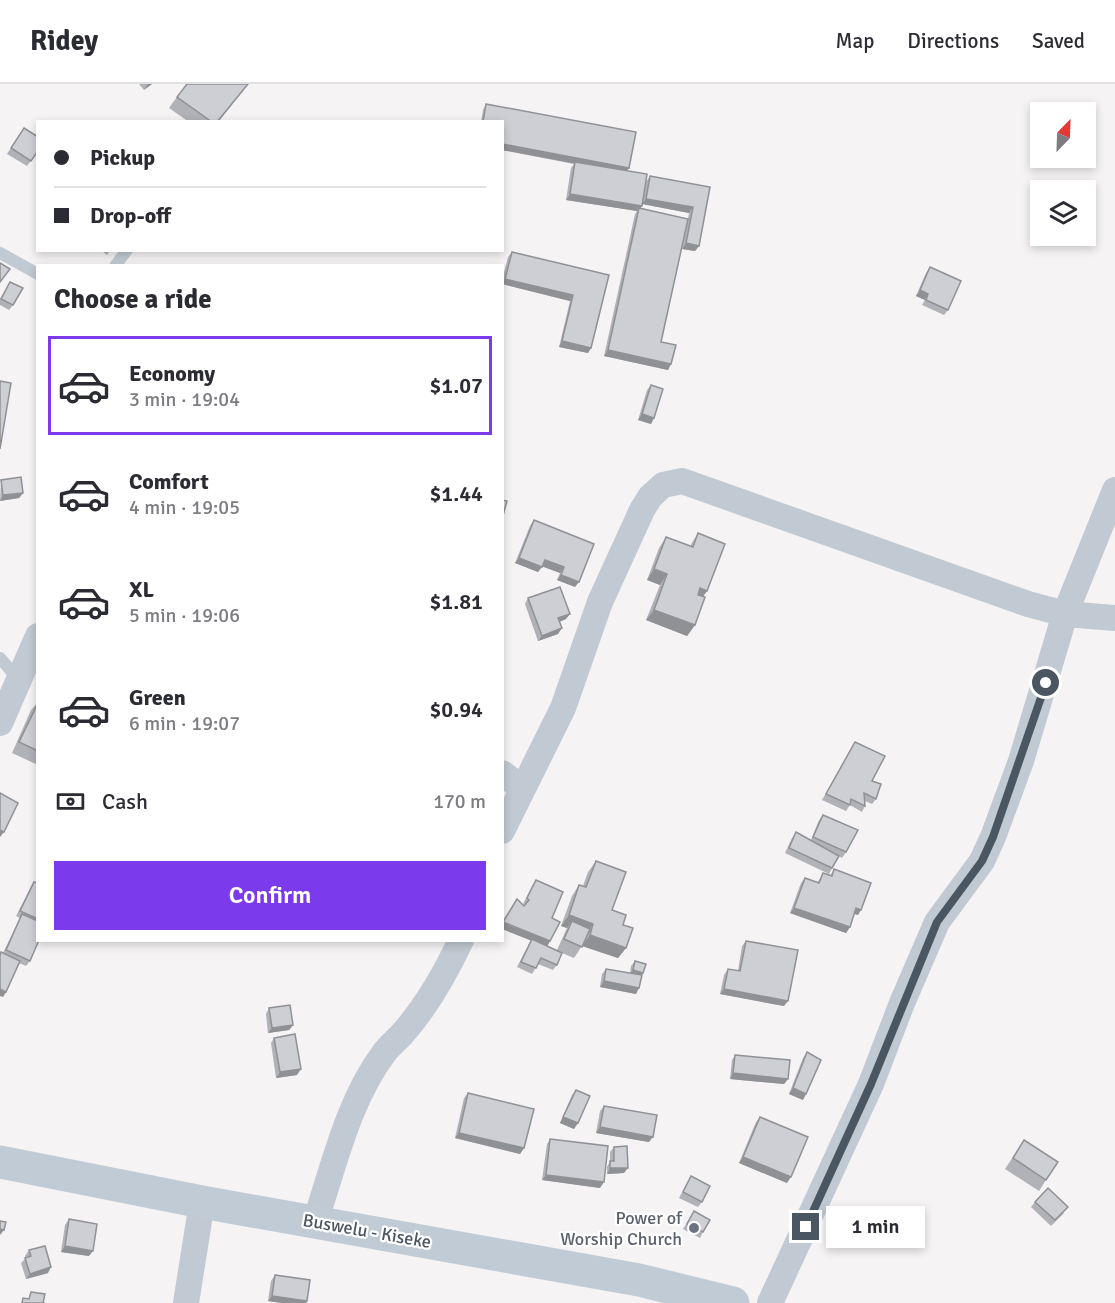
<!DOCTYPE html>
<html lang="en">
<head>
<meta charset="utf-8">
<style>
  :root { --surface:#fff; --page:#f7f7f7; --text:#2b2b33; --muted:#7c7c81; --line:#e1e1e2; --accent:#7c3aed }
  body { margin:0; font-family:Signika,sans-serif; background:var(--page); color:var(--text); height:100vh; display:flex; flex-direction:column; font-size:22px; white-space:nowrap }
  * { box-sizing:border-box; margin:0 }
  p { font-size:20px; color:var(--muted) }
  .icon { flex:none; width:33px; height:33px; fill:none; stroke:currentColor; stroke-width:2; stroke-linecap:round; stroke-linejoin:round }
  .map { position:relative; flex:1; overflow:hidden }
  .panel { position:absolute; left:36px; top:180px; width:468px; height:678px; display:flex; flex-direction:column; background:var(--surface); border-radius:0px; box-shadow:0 3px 9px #0003 }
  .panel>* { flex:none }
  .guide { position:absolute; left:36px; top:36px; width:468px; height:132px; border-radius:0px; box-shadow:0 3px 9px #0003; display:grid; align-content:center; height:132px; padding:0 18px; background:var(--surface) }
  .needle { width:39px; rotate:23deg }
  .controls { position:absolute; left:1030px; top:18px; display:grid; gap:12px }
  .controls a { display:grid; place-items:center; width:66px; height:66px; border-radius:0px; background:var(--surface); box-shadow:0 3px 9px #0003; font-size:30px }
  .end { position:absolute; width:27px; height:27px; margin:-14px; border:8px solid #4a5661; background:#fff; box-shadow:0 0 0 3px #fff }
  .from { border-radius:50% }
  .bubble { position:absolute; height:42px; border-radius:0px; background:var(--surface); box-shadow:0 3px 9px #0003; font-size:20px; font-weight:600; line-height:42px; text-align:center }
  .guide b { display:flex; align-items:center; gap:21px; height:57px; font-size:22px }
  .guide b+b { border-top:2px solid var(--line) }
  .guide i { width:15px; height:15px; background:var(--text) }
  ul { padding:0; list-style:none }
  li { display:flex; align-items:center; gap:18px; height:99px; margin:0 12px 9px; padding:0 6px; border:3px solid transparent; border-radius:0px }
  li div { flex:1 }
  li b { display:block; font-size:22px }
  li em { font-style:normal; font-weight:600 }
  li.current { border-color:var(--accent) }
  li>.icon { width:54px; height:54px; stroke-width:1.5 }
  h2 { padding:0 18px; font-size:27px; line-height:72px }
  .pay { display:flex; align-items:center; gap:15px; height:66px; padding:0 18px; font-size:22px }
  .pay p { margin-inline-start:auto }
  .action { display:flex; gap:12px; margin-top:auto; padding:12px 18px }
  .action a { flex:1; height:69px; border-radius:0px; background:var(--accent); color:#fff; font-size:24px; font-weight:600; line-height:69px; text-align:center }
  header { display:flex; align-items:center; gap:36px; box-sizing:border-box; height:84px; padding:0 30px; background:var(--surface); border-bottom:2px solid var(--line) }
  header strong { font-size:28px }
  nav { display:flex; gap:33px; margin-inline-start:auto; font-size:21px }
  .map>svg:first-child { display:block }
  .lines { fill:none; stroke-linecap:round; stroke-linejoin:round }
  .service { stroke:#c1cad2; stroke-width:12 }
  .minor { stroke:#c1cad2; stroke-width:26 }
  .secondary { stroke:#c1cbd6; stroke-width:33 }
  .wall { fill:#b0b2b7 }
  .shaded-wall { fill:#909195 }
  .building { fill:#cdcfd5; stroke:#909195; stroke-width:1.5 }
  .route { stroke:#4a5661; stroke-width:8 }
  .worship-dot { fill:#6b7280; stroke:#fff; stroke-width:2 }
  .labels { text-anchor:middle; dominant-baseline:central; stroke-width:4.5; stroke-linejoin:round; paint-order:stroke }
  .worship-label { font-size:18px; fill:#5b616d; stroke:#fff; text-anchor:end }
  .street-label { font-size:18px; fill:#4a5661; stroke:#fff }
</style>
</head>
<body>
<header>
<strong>Ridey</strong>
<nav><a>Map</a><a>Directions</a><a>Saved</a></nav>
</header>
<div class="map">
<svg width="1115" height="1219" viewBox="0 0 1115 1219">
  <rect width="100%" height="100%" fill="#f5f3f3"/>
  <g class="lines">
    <g class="service">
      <path d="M 0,169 L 38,190"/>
      <path d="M 115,182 L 127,166"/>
      <path d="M 0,574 L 19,596"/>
    </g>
    <g class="minor">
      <path d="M 0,639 L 38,552"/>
      <path d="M 502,689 L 522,704"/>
      <path d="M 502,747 L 563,624 L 600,518 L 642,426 L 650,413 L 663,401 L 682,397 L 1028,520 L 1065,530 L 1115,534"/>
      <path d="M 315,1138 C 334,1082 348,1017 384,969 C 389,962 397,956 403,949 C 426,923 446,888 461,856"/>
      <path d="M 186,1219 L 202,1118"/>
      <path d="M 770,1219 L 871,1000 L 902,919 L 937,838 L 982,777 L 993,753 L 1021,677 L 1065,530 L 1115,406"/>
    </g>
    <path class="secondary" d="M 0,1078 L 202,1118 L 639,1196 L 733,1219"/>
  </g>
  <g class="wall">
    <path d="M 139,0 L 152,0 L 144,6 Z"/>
    <path d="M 248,0 L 218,38 L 189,38 L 169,24 L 177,13 Z"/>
    <path d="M 486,20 L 629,84 L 627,87 L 646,98 L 650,92 L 710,103 L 699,162 L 695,167 L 682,165 L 689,129 L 643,120 L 640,125 L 661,258 L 671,280 L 668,286 L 604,272 L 635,130 L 637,127 L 566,116 L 571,84 L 574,80 L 502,66 L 502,38 L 481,38 L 483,26 Z"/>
    <path d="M 24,44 L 38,67 L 27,82 L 7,70 Z"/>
    <path d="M 101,166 L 110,166 L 107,171 Z"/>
    <path d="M 512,168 L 609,191 L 591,264 L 588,269 L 559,263 L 570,217 L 502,200 L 502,196 L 508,173 Z"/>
    <path d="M 930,183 L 948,226 L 944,231 L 922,221 L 925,216 L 916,212 L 926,189 Z"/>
    <path d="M 10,198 L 13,221 L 9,226 L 0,221 L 0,215 Z"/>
    <path d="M 651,301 L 654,334 L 651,340 L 638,336 L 647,306 Z"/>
    <path d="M 1,396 L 23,409 L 19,414 L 0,417 Z"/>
    <path d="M 534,436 L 575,503 L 557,496 L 560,489 L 542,482 L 538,488 L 515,479 L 530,442 Z"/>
    <path d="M 698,449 L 703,512 L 695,541 L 687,552 L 646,536 L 660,501 L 647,496 L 659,464 L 666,453 L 690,462 Z"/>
    <path d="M 528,514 L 566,535 L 559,538 L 558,550 L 538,557 L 525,520 Z"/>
    <path d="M 38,618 L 38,681 L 12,669 L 31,626 Z"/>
    <path d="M 855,658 L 872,697 L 876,715 L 872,720 L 865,717 L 865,722 L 862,728 L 850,721 L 846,727 L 822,716 Z"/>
    <path d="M 823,731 L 846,768 L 842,774 L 839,772 L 829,790 L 785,769 L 792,754 L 796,748 L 811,756 L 819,736 Z"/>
    <path d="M 596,777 L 612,826 L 623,841 L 626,864 L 618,874 L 582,862 L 574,874 L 562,869 L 557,881 L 553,886 L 538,880 L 532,890 L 517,883 L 531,856 L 524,822 L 525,821 L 523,820 L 532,802 L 536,796 L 552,834 L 550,857 L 547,862 L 557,866 L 567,844 L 561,842 L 572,812 L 579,801 L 583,802 L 588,788 Z"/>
    <path d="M 834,785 L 858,831 L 854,830 L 850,843 L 846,849 L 790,829 L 801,799 L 805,794 L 818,798 L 823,789 L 830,792 Z"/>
    <path d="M 34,798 L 38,799 L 38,856 L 30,877 L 26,882 L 19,879 L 6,908 L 3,913 L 3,869 L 20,834 L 16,832 L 31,803 Z"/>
    <path d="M 746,857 L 784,922 L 720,910 L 724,891 L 728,885 L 738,887 L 742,862 Z"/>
    <path d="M 635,877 L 643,889 L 642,891 L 636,910 L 600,903 L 602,890 L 606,885 L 630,889 L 631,882 Z"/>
    <path d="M 269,924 L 293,941 L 289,946 L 268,949 L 266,930 Z"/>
    <path d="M 274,954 L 297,991 L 276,994 L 271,959 Z"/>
    <path d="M 807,968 L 803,1016 L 789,1010 L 803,974 Z"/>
    <path d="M 735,971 L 788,995 L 784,1000 L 730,995 L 732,976 Z"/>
    <path d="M 576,1006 L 574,1045 L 560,1039 L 572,1011 Z"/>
    <path d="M 468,1009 L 524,1064 L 520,1070 L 455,1054 L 464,1014 Z"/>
    <path d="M 604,1022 L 649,1058 L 596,1049 L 600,1027 Z"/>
    <path d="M 760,1033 L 787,1099 L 739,1079 L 756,1038 Z"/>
    <path d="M 550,1055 L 600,1104 L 542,1096 L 547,1060 Z"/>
    <path d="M 1024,1056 L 1046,1096 L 1039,1107 L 1005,1085 Z"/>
    <path d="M 614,1063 L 624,1089 L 607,1090 L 607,1083 L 610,1077 L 610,1068 Z"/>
    <path d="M 691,1092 L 702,1118 L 698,1123 L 679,1114 Z"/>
    <path d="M 1035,1118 L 1064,1129 L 1051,1142 L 1031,1123 Z"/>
    <path d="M 694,1127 L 703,1148 L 700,1154 L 683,1145 Z"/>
    <path d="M 69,1135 L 89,1172 L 61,1168 L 65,1141 Z"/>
    <path d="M 29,1166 L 48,1189 L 26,1195 L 21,1179 L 26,1174 L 25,1172 Z"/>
    <path d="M 275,1191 L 307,1217 L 306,1219 L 282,1219 L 268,1217 L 271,1197 Z"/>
  </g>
  <g class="shaded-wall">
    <path d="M 148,0 L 152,0 L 144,6 Z"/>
    <path d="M 248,0 L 241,9 L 218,38 L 217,38 Z"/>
    <path d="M 502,60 L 629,84 L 625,89 L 502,66 Z"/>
    <path d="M 570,110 L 642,122 L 638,127 L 639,124 L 637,127 L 566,116 Z"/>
    <path d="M 646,115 L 693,123 L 689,129 L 642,120 Z"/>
    <path d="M 686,159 L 699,162 L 695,167 L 682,165 Z"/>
    <path d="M 505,195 L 573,211 L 570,217 L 502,200 Z"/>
    <path d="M 920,206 L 928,210 L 925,216 L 916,212 Z"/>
    <path d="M 562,257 L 591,264 L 588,269 L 559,263 Z"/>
    <path d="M 608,266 L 671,280 L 668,286 L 604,272 Z"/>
    <path d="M 642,330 L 654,334 L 651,340 L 638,336 Z"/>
    <path d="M 23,409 L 19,414 L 0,417 L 3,411 Z"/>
    <path d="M 519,474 L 542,483 L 538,488 L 515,479 Z"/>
    <path d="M 545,476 L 564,483 L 560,489 L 541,482 Z"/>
    <path d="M 654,485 L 667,490 L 660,501 L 647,496 Z"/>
    <path d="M 561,491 L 579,498 L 575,503 L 557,496 Z"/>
    <path d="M 700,504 L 707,507 L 700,517 L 693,515 Z"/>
    <path d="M 654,526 L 695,541 L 687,552 L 646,536 Z"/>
    <path d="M 570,530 L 566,535 L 554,540 L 558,534 Z"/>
    <path d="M 562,544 L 558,550 L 538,557 L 542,552 Z"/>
    <path d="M 0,746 L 4,748 L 0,753 Z"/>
    <path d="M 794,824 L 850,843 L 846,849 L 790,829 Z"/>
    <path d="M 856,824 L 861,826 L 858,831 L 852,829 Z"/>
    <path d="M 569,831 L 593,840 L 586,851 L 572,837 L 567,844 L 561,842 Z"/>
    <path d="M 502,838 L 550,857 L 547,863 L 502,845 Z"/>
    <path d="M 590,851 L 626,864 L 618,874 L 582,862 Z"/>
    <path d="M 633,886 L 643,889 L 640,894 L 629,891 Z"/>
    <path d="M 604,897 L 639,904 L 636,910 L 600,903 Z"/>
    <path d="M 0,905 L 6,908 L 3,913 L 0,912 Z"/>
    <path d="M 724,905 L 788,917 L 784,922 L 720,910 Z"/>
    <path d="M 293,941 L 289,946 L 268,949 L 272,944 Z"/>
    <path d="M 301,985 L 297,991 L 276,994 L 280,988 Z"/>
    <path d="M 733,989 L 788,995 L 784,1000 L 730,995 Z"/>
    <path d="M 793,1004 L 806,1010 L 803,1016 L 789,1010 Z"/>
    <path d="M 563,1033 L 578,1039 L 574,1045 L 560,1039 Z"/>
    <path d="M 600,1043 L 653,1053 L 649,1058 L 596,1049 Z"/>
    <path d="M 459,1049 L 524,1064 L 520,1070 L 455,1054 Z"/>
    <path d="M 743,1073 L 791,1093 L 787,1099 L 739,1079 Z"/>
    <path d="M 610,1084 L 628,1084 L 624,1089 L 607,1090 Z"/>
    <path d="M 546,1091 L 604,1098 L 600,1104 L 542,1096 Z"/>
    <path d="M 0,1145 L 4,1146 L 0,1151 Z"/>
    <path d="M 65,1162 L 93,1167 L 89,1172 L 61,1168 Z"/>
    <path d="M 51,1183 L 48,1189 L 26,1195 L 30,1190 Z"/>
    <path d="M 272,1212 L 307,1217 L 306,1219 L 282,1219 L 268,1217 Z"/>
  </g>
  <g class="building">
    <path d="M 187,0 L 248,0 L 217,38 L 212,38 L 177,13 Z"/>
    <path d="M 486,20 L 636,48 L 629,84 L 502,60 L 502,38 L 483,38 Z"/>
    <path d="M 24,44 L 38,53 L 38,67 L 31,77 L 11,64 Z"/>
    <path d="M 575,78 L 647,90 L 642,122 L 570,110 Z"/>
    <path d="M 650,92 L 710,103 L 699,162 L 686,159 L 693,123 L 646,115 Z"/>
    <path d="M 639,124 L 688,135 L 661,258 L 676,261 L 671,280 L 608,266 Z"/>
    <path d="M 512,168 L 609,191 L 591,264 L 562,257 L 573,211 L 505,195 Z"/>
    <path d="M 0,179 L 10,185 L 0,198 Z"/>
    <path d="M 930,183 L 961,197 L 948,226 L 926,216 L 928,210 L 920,206 Z"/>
    <path d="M 10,198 L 23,204 L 13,221 L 1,215 Z"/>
    <path d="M 0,297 L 11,299 L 0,365 Z"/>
    <path d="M 651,301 L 663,305 L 654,334 L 642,330 Z"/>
    <path d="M 21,393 L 23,409 L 3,411 L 1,396 Z"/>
    <path d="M 502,416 L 507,417 L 502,435 Z"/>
    <path d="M 534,436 L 594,460 L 579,498 L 561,491 L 564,483 L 545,476 L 542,483 L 519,474 Z"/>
    <path d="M 698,449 L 725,460 L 707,507 L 700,504 L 698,511 L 705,513 L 695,541 L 654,526 L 667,490 L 654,485 L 666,453 L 693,463 Z"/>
    <path d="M 560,503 L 570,530 L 558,534 L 562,544 L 542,552 L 528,514 Z"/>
    <path d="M 38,619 L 38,667 L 19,658 Z"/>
    <path d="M 855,658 L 885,672 L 872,697 L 881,700 L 876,715 L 864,709 L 865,722 L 851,715 L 850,721 L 826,710 Z"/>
    <path d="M 0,709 L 18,719 L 4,748 L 0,746 Z"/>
    <path d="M 823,731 L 858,746 L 846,768 L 813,753 Z"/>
    <path d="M 796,748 L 839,772 L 832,784 L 789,764 Z"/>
    <path d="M 596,777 L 626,788 L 612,826 L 626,831 L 623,841 L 633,844 L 626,864 L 590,851 L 593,840 L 569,831 L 579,801 L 586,803 Z"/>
    <path d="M 834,785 L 871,799 L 861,826 L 856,824 L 850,843 L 794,824 L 805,794 L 819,799 L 823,789 L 832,792 Z"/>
    <path d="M 536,796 L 563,808 L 552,834 L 560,838 L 550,857 L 503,838 L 517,815 L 524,822 L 529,816 L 527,814 Z"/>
    <path d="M 34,798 L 38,799 L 38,835 L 20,827 Z"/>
    <path d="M 22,830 L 38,837 L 38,856 L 39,856 L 30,877 L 6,866 Z"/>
    <path d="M 572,837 L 590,845 L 582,863 L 564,855 Z"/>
    <path d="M 532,855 L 562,869 L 557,881 L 541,874 L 536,884 L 521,878 Z"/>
    <path d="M 746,857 L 798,866 L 788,917 L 724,905 L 728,885 L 740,887 Z"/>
    <path d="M 1,868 L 20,877 L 6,908 L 0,905 L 0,871 Z"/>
    <path d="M 635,877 L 646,880 L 643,889 L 633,886 Z"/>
    <path d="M 606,885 L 642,891 L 639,904 L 604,897 Z"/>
    <path d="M 290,921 L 293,941 L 272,944 L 269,924 Z"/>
    <path d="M 295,950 L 301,985 L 280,988 L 274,954 Z"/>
    <path d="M 807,968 L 821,976 L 806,1010 L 793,1004 Z"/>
    <path d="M 735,971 L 790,976 L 788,995 L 733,989 Z"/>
    <path d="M 576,1006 L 590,1012 L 578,1039 L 563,1033 Z"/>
    <path d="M 468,1009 L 534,1025 L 524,1064 L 459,1049 Z"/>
    <path d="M 604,1022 L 657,1031 L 653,1053 L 600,1043 Z"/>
    <path d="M 760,1033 L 808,1053 L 791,1093 L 743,1073 Z"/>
    <path d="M 550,1055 L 608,1062 L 604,1098 L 546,1091 Z"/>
    <path d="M 1024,1056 L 1058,1078 L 1046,1096 L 1013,1074 Z"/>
    <path d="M 627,1062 L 628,1084 L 610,1084 L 610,1077 L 614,1077 L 614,1063 Z"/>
    <path d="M 691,1092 L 710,1102 L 702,1118 L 683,1108 Z"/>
    <path d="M 1048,1104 L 1068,1123 L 1055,1136 L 1035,1118 Z"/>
    <path d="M 694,1127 L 710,1136 L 703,1148 L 687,1140 Z"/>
    <path d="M 69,1135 L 97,1140 L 93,1167 L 65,1162 Z"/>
    <path d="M 0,1137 L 6,1138 L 4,1146 L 0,1145 Z"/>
    <path d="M 45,1162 L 51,1183 L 30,1190 L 25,1174 L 31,1172 L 29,1166 Z"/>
    <path d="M 275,1191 L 310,1196 L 307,1217 L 272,1212 Z"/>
    <path d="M 31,1208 L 45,1210 L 43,1219 L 45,1219 L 22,1219 L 23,1214 L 29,1215 Z"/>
  </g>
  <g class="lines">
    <path class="route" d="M 806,1143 L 871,1000 L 937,838 L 982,777 L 993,753 L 1046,599"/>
  </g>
  <circle class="worship-dot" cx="694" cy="1144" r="6"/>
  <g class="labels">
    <g class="worship-label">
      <text x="682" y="1134">Power of<tspan x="682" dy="21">Worship Church</tspan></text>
    </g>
    <g class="street-label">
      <text transform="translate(367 1147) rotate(10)">Buswelu - Kiseke</text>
    </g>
  </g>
</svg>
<div class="controls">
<a><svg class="needle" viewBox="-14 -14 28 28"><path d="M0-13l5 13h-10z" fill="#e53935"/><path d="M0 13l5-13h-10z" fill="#7c7c81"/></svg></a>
<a><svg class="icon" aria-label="layers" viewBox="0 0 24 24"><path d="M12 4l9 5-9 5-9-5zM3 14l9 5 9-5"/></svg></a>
</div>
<i class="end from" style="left:1046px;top:599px"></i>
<i class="end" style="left:806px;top:1143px"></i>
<div class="bubble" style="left:826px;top:1122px;width:99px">1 min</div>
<div class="guide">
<b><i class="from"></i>Pickup</b>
<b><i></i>Drop-off</b>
</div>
<section class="panel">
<h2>Choose a ride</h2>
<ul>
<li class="current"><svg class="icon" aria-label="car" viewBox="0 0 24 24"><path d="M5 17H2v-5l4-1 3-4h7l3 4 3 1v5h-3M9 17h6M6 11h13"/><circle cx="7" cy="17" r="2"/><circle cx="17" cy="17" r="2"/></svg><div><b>Economy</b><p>3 min · 19:04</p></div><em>$1.07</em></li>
<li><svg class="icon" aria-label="car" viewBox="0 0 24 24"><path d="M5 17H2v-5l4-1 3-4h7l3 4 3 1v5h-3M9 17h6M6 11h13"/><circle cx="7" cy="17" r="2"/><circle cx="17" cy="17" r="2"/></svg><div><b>Comfort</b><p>4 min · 19:05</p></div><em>$1.44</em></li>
<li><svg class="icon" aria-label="car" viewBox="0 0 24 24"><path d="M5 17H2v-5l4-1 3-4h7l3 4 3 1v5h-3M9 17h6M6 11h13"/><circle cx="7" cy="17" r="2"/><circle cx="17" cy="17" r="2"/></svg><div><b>XL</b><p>5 min · 19:06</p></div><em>$1.81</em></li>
<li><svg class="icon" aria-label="car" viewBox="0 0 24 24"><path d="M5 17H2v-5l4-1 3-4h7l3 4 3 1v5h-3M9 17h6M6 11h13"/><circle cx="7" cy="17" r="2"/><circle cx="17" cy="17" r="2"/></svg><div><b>Green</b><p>6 min · 19:07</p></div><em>$0.94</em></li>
</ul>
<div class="pay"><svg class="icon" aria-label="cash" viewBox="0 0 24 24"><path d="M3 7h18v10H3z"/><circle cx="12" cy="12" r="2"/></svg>Cash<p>170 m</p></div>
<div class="action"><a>Confirm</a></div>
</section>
</div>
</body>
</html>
